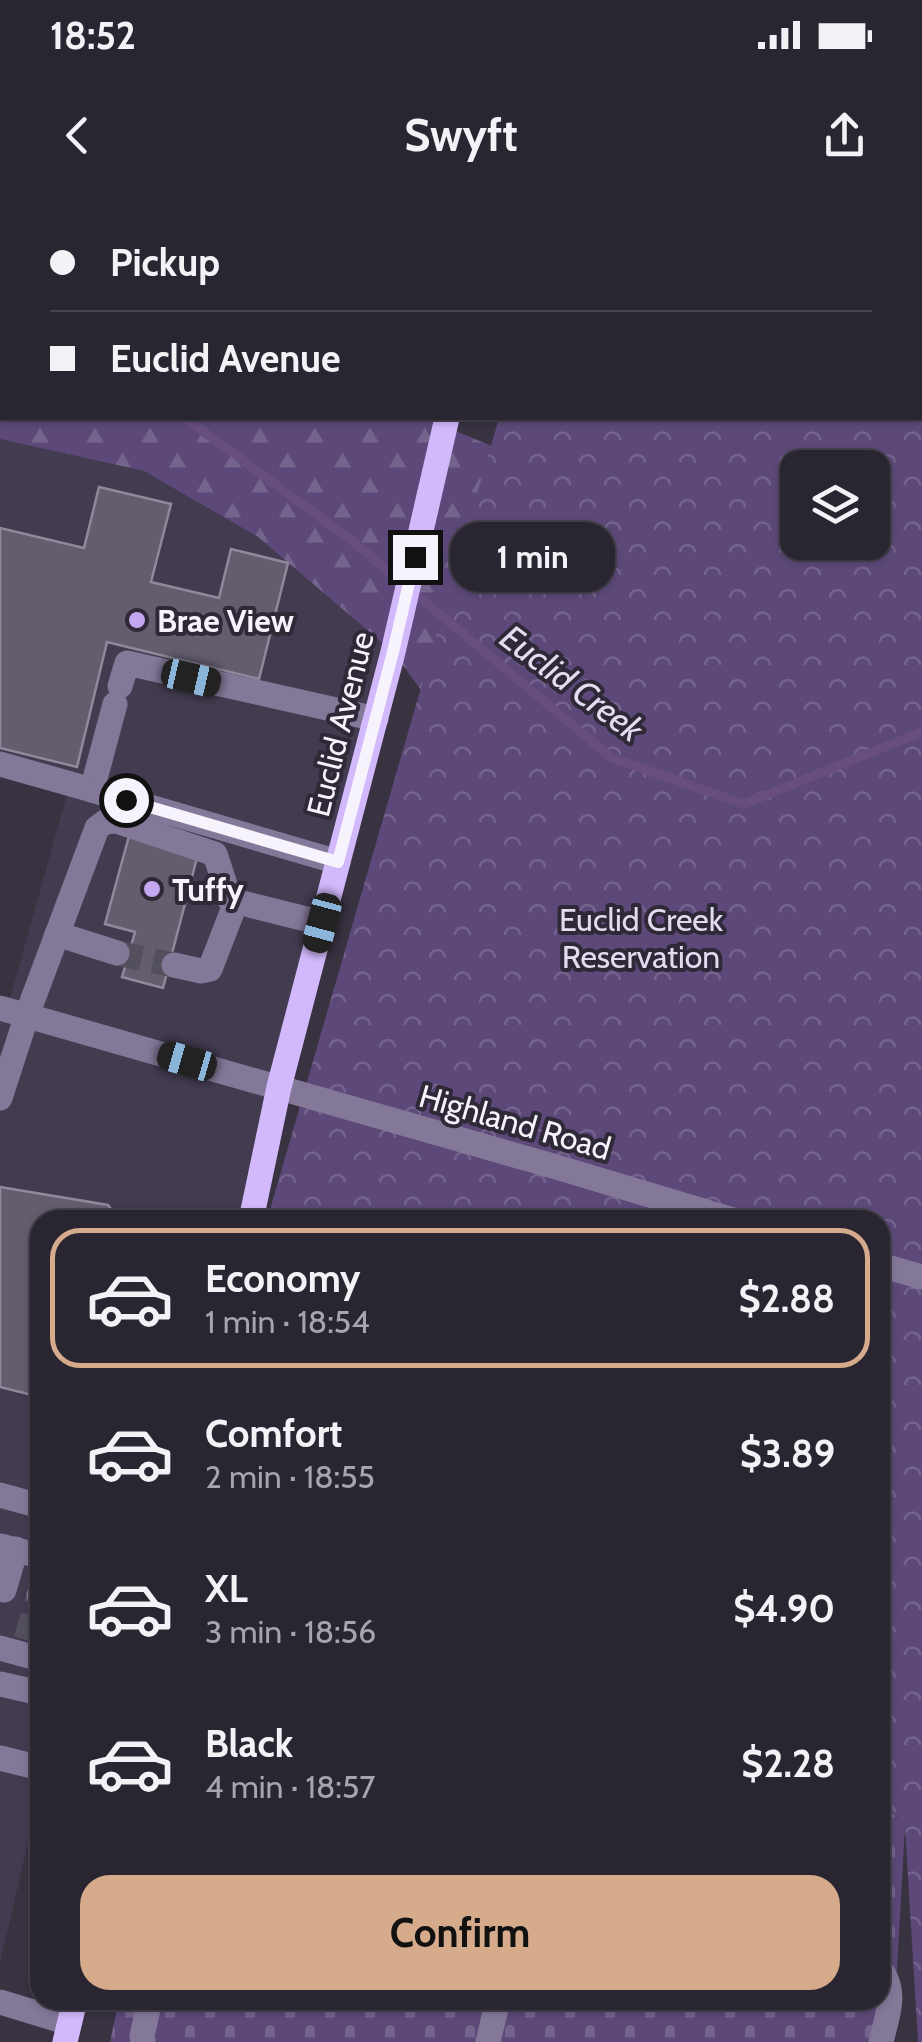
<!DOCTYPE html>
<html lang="en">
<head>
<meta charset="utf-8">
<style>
  :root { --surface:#2a2631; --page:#322e39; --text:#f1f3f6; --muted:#a5a5ab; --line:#46434d; --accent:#d6ab8b }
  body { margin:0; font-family:Cabin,sans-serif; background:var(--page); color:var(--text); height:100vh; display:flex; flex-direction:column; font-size:38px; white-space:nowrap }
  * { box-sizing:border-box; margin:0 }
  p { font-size:32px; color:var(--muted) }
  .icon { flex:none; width:55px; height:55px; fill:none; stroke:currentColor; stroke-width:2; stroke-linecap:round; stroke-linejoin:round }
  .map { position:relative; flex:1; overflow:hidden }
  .details { position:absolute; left:30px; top:1010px; width:860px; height:800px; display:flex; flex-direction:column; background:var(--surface); border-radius:30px; box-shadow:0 2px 8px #0004,0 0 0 2px var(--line) }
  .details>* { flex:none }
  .top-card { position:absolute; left:0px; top:0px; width:922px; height:220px; box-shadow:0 2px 8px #0004,0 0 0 2px var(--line); display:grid; align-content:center; height:220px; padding:0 50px; background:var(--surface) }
  .controls { position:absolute; left:780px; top:250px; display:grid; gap:20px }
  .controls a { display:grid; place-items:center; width:110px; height:110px; border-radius:20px; background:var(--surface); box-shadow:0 2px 8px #0004,0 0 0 2px var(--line); font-size:50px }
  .end { position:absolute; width:45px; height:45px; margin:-22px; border:12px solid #f6f3fd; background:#111; box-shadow:0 0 0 5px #111 }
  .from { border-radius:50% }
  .bubble { position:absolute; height:70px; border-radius:30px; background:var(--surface); box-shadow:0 2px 8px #0004,0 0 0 2px var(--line); font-size:32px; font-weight:700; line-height:70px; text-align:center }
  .car { position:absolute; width:30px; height:60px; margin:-30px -15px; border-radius:12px; box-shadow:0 0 8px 2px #0007; background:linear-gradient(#222 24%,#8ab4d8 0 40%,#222 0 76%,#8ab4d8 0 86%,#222 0) }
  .top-card b { display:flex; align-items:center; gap:35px; height:95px; font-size:38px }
  .top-card b+b { border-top:2px solid var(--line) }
  .top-card i { width:25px; height:25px; background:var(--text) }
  ul { padding:18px 0 0; list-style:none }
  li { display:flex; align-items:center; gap:30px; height:140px; margin:0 20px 15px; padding:0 30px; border:5px solid transparent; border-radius:30px }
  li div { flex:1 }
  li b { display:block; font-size:38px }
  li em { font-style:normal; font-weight:700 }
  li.selected { border-color:var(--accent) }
  li>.icon { width:90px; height:90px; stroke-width:1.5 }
  .primary-button { display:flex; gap:20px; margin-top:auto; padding:20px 50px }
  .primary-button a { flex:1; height:115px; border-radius:30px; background:var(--accent); color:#111; font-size:40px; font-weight:700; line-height:115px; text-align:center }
  .status { display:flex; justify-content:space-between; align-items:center; height:70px; padding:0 50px; background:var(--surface); direction:ltr }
  .status svg { height:28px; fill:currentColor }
  header { display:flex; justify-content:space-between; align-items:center; height:130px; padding:0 50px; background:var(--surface); font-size:45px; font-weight:700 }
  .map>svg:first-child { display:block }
  .built { fill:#433c51 }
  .forest { fill:url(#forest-firs) }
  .cemetery { fill:url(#cemetery-stones) }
  .park { fill:url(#park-crowns); fill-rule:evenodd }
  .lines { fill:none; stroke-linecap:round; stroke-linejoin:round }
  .stream { stroke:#684e80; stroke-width:9 }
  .building { fill:#635d6e; stroke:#8f899b; stroke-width:2.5 }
  .minor-tunnel { stroke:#544f5d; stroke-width:25; stroke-dasharray:25 12; stroke-linecap:butt }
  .minor { stroke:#847899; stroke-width:25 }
  .major { stroke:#d2b9fc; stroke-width:25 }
  .route { stroke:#f6f3fd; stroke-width:12 }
  .poi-dot { fill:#c4a7f1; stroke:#2e2837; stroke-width:4 }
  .labels { text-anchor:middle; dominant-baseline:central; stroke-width:8; stroke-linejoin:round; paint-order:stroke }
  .poi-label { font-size:32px; font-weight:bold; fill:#f6f3fd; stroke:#2e2837; text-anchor:start }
  .street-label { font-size:32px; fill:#f6f3fd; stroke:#2e2837 }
  .park-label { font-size:32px; fill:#e3dcf1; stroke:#2e2837 }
  .water-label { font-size:35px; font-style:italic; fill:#e4ddf2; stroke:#2e2837 }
</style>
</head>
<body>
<div class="status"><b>18:52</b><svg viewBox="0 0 49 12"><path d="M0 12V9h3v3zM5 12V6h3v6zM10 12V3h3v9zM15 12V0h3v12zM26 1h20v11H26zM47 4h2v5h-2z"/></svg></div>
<header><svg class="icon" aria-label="back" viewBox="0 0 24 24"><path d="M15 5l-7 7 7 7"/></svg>Swyft<svg class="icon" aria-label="share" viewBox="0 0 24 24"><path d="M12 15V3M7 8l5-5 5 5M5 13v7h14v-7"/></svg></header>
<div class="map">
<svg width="922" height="1842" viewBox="0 0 922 1842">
  <defs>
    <pattern id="forest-firs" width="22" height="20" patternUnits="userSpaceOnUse" patternTransform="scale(2.5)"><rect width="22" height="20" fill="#5c4979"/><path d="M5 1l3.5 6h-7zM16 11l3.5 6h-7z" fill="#74648d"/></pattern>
    <pattern id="cemetery-stones" width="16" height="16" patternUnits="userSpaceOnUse" patternTransform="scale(2.5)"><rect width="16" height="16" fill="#5c4979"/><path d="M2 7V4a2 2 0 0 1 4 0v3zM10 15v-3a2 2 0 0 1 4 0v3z" fill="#74648d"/></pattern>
    <pattern id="park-crowns" width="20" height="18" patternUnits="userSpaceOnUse" patternTransform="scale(2.5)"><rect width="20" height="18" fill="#5c4979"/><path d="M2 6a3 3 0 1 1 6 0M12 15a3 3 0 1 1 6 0" fill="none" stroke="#74648d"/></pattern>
  </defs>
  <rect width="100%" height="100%" fill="#383241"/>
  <path class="built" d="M 0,239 L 144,271 L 258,337 L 393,452 L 251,1020 L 40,1020 L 40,1618 L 34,1617 L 0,1763 L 0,808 L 7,809 L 70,584 L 0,564 Z"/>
  <path class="forest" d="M 0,23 L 2,24 L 2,218 L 423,218 L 603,291 L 514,616 L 393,452 L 258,337 L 144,271 L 0,239 Z"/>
  <path class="cemetery" d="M 880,1598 L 905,1627 L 894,1819 L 887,1842 L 110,1842 L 119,1800 L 880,1800 Z"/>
  <g class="park">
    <path d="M 0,0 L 424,0 L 423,2 L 2,2 L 2,24 L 0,23 Z"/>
    <path d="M 561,0 L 922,0 L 922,1842 L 918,1842 L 905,1627 L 880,1597 L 880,1020 L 267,1020 L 499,218 L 920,218 L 920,2 L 561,2 ZM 798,268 L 872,268 L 872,342 L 798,342 Z"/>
  </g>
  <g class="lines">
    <g class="stream">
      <path d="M 0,82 L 2,83"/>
      <path d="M 185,218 L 351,340 L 612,558 L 744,604 L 922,532"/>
    </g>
  </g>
  <g class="building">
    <path d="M 99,287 L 171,304 L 151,382 L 219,398 L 231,349 L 288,363 L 259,479 L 107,442 L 77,567 L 0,548 L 0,328 L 84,348 Z"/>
    <path d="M 129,636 L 198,654 L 163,788 L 122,777 L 135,732 L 105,724 Z"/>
    <path d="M 0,987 L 108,1005 L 118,1019 L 40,1020 L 40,1197 L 0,1187 Z"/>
  </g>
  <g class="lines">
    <g class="minor-tunnel">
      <path d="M 117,753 L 174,765"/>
      <path d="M 26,1440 L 39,1395"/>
    </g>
    <g class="minor">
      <path d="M 120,486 L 127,463 L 376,519"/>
      <path d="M 115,504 L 92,590 L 338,662"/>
      <path d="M 0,564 L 92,590"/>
      <path d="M 57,734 L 117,753"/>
      <path d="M 174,765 L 201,771 L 210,769 L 236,702"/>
      <path d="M 0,808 L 553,966 L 733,1020"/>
      <path d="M 0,898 L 27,815 L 97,628 L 105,622 L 116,621 L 215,654 L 230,700 L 322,723"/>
      <path d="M 880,1065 L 922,1077"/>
      <path d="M 0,1295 L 40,1306"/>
      <path d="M 0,1346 L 40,1356"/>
      <path d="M 4,1390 L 16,1349"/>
      <path d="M 39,1395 L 40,1393"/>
      <path d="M 0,1448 L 40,1459"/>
      <path d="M 0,1484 L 40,1493"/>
      <path d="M 0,1558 L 40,1568"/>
      <path d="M 880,1769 C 898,1792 887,1816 881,1842"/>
      <path d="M 0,1802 L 69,1823"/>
      <path d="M 143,1842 L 142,1836 L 150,1800"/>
      <path d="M 488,1842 L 498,1800"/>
    </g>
    <g class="major">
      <path d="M 498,2 L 499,0"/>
      <path d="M 640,2 L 644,0"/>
      <path d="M 251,1020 L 279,887 L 393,452 L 447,218"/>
      <path d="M 65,1842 L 75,1800"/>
    </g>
  </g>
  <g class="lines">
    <path class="route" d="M 126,600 L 338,662 L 393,452 L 415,357"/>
  </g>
  <g class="poi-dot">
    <circle cx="137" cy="420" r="10"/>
    <circle cx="152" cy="689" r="10"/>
  </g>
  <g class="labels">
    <g class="poi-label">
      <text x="157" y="420">Brae View</text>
      <text x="172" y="689">Tuffy</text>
    </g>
    <g class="street-label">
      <text transform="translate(340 524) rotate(-76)">Euclid Avenue</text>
      <text transform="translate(515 922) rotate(16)">Highland Road</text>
    </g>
    <g class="park-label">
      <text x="641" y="719">Euclid Creek<tspan x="641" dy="37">Reservation</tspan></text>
    </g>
    <g class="water-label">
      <text transform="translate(572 483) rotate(37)">Euclid Creek</text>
    </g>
  </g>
</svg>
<div class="controls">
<a><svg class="icon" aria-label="layers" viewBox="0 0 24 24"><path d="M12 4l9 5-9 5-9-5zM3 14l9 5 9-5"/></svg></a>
</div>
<i class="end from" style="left:126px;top:600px"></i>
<i class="end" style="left:415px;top:357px"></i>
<div class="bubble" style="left:450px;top:322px;width:165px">1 min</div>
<i class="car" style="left:191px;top:478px;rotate:103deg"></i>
<i class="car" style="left:322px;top:723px;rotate:195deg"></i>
<i class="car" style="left:187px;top:861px;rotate:286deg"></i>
<div class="top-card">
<b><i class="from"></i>Pickup</b>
<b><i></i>Euclid Avenue</b>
</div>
<section class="details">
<ul>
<li class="selected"><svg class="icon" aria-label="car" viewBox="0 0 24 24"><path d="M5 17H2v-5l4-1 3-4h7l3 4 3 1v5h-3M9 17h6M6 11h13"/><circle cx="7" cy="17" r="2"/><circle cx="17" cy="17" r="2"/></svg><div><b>Economy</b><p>1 min · 18:54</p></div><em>$2.88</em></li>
<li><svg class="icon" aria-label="car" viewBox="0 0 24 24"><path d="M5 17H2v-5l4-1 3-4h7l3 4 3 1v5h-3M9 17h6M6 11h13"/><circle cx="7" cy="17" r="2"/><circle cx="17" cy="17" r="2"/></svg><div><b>Comfort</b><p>2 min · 18:55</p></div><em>$3.89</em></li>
<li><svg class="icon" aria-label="car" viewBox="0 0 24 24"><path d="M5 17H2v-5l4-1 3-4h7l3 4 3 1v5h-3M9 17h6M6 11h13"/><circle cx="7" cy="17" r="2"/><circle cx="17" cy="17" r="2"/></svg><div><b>XL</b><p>3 min · 18:56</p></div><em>$4.90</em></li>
<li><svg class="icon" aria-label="car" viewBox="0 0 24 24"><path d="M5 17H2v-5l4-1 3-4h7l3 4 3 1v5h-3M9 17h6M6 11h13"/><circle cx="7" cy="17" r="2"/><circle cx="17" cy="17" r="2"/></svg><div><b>Black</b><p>4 min · 18:57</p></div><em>$2.28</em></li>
</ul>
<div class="primary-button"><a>Confirm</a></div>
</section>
</div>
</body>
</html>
